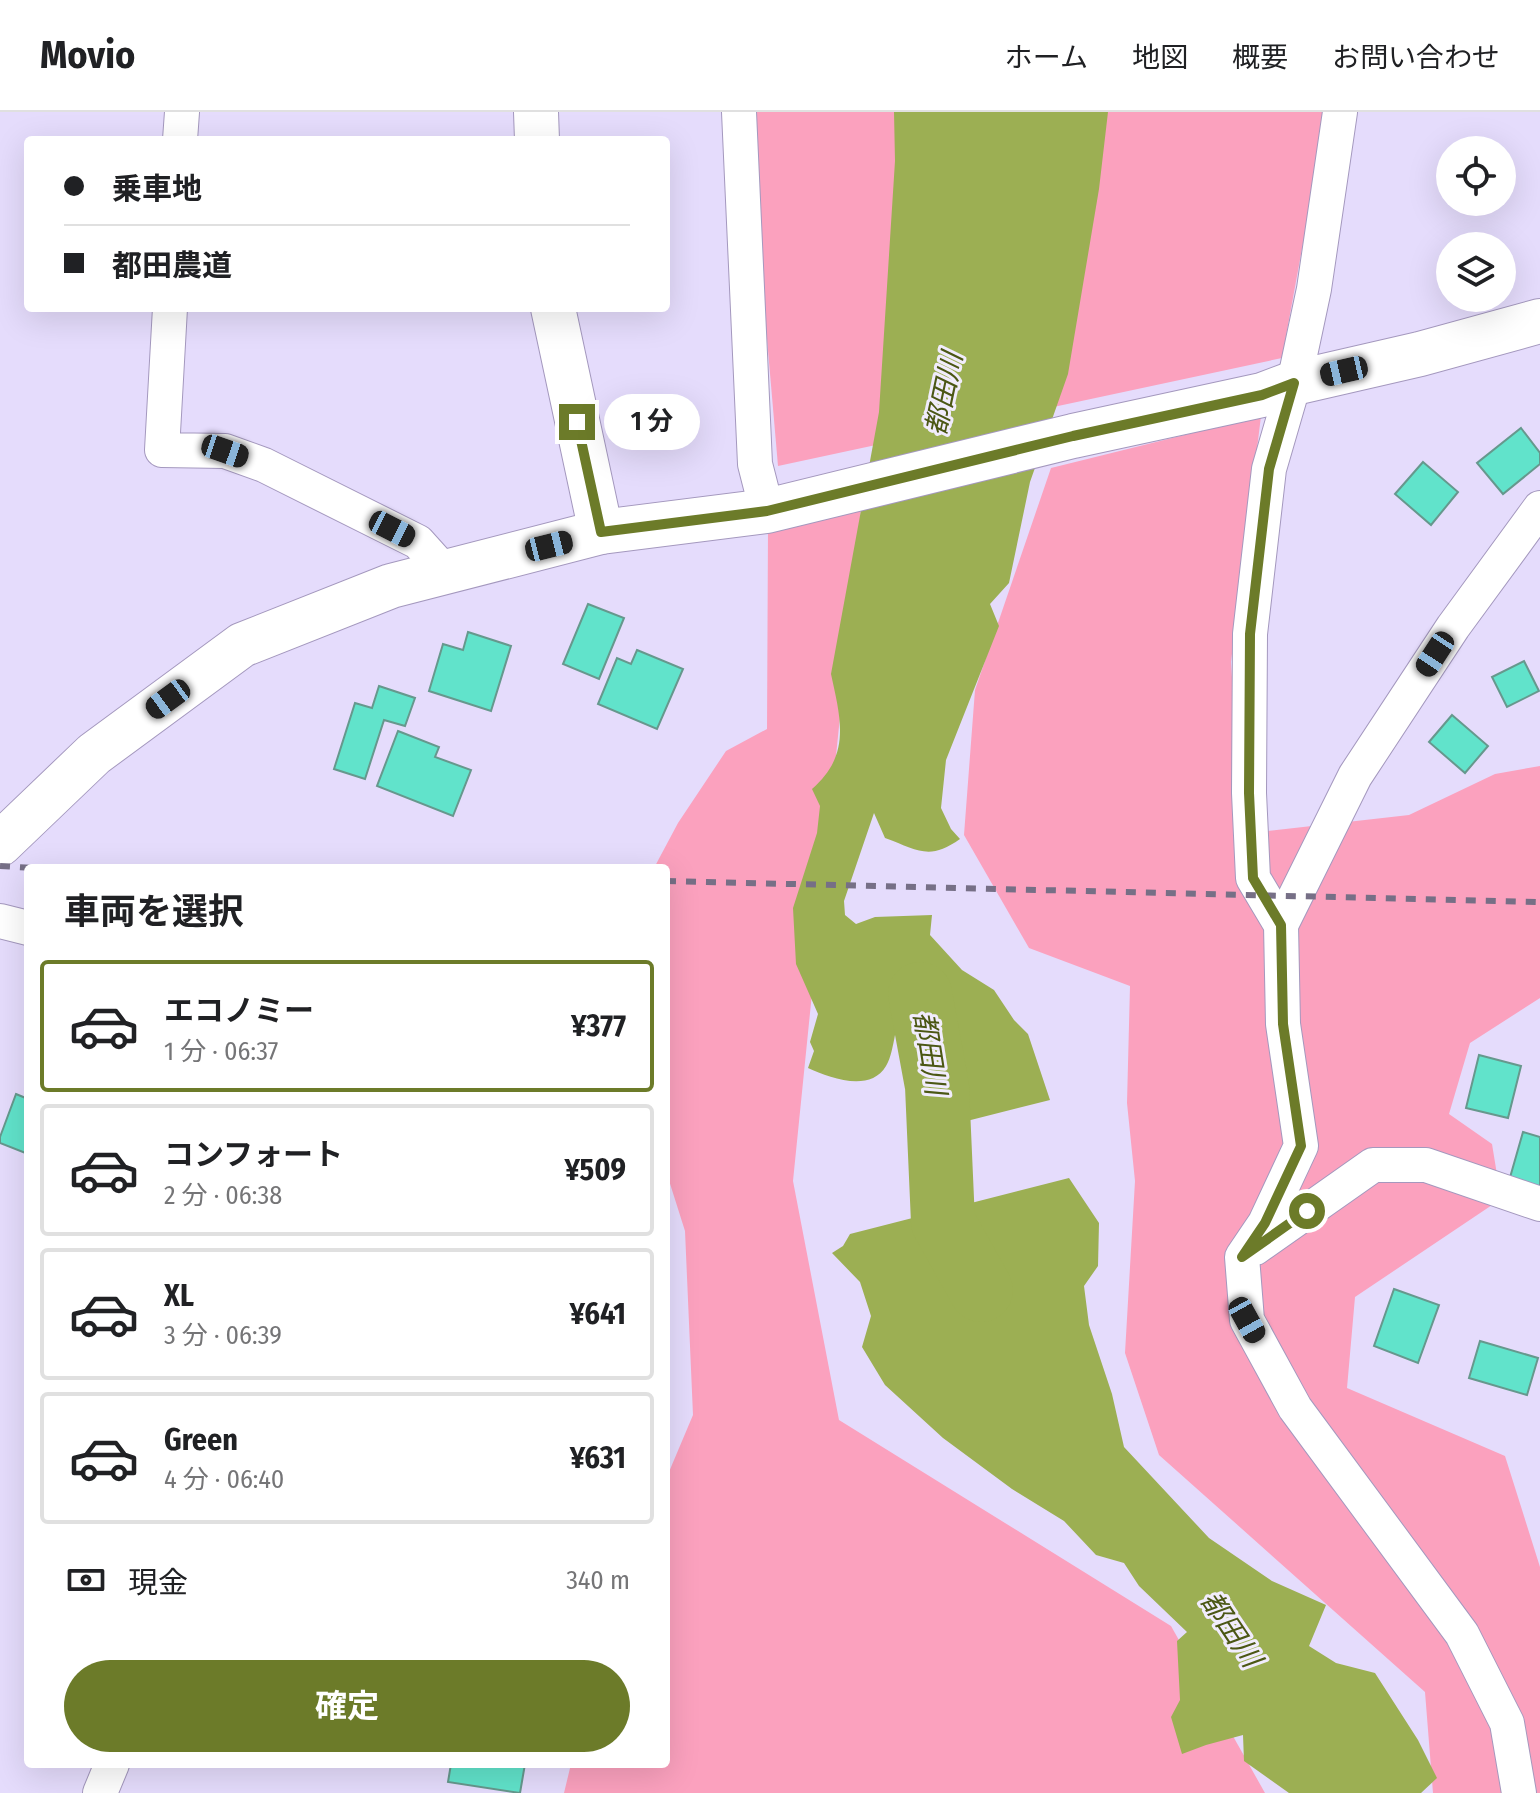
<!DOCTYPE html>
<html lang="ja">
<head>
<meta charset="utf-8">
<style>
  :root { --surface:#fff; --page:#f2f2f2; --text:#202124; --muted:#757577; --line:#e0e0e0; --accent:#6c7b29 }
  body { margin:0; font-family:"Fira Sans Condensed","Noto Sans JP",sans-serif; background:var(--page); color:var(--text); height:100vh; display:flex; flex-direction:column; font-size:30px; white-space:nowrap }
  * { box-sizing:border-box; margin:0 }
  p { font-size:26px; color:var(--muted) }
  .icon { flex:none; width:44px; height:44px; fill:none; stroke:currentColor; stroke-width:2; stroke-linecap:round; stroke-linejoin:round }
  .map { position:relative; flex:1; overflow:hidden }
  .drawer { position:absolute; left:24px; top:752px; width:646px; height:904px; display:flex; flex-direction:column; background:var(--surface); border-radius:8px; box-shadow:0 8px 32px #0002 }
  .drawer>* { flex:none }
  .top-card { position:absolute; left:24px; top:24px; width:646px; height:176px; border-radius:8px; box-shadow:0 8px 32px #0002; display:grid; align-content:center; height:176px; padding:0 40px; background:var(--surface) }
  .controls { position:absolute; left:1436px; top:24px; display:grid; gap:16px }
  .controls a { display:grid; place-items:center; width:80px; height:80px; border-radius:50%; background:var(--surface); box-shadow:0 8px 32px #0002; font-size:40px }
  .end { position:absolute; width:36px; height:36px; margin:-18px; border:10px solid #6c7b29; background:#fff; box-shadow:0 0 0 4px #fff }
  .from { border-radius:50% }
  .bubble { position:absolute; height:56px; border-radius:28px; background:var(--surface); box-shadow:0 8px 32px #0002; font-size:26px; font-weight:700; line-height:56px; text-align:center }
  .car { position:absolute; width:24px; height:48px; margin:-24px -12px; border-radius:10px; box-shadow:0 0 6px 2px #0007; background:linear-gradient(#222 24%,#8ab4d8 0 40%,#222 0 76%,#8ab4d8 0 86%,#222 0) }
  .top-card b { display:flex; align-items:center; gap:28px; height:76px; font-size:30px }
  .top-card b+b { border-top:2px solid var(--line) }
  .top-card i { width:20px; height:20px; background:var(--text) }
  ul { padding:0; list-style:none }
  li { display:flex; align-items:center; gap:24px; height:132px; margin:0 16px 12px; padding:0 24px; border:4px solid var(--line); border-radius:8px }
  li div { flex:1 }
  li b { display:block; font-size:30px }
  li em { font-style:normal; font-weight:700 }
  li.active { border-color:var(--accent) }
  li>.icon { width:72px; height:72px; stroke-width:1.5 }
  h2 { padding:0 40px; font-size:36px; line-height:96px }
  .pay { display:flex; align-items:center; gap:20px; height:88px; padding:0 40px; font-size:30px }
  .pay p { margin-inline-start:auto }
  .action { display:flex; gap:16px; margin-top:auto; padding:16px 40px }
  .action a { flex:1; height:92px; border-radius:48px; background:var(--accent); color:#fff; font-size:32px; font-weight:700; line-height:92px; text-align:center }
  header { display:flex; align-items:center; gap:48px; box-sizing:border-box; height:112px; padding:0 40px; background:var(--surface); border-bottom:2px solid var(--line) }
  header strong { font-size:38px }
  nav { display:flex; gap:44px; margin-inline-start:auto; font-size:28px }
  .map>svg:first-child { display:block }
  .green { fill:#fba1be }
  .water { fill:#9caf53 }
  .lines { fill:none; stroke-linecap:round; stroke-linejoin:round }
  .river { stroke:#9caf53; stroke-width:64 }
  .building { fill:#61e3cb; stroke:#66988d; stroke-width:2 }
  .minor-casing { stroke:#a498be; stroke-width:36 }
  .tertiary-casing { stroke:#a498be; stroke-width:46 }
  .minor { stroke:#fff; stroke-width:34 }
  .tertiary { stroke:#fff; stroke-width:44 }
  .rail { stroke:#766f86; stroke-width:6; stroke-dasharray:10 10; stroke-linecap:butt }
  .route { stroke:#6c7b29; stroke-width:10 }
  .labels { text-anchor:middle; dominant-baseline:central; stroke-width:6; stroke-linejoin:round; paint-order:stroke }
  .water-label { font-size:28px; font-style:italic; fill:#4b5714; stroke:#f1ecfc }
</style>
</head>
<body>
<header>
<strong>Movio</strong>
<nav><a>ホーム</a><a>地図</a><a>概要</a><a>お問い合わせ</a></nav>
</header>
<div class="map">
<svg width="1540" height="1681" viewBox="0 0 1540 1681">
  <rect width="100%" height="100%" fill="#e5dcfc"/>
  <g class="green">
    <path d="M 756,0 L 1327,0 L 1282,246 L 778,354 L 753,65 Z"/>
    <path d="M 1261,304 L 1231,550 L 1242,722 L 1409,703 L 1495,662 L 1540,654 L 1540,886 L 1470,931 L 1449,1002 L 1492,1032 L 1501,1087 L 1355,1185 L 1347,1276 L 1505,1344 L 1540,1455 L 1540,1681 L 1433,1681 L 1425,1580 L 1159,1343 L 1125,1241 L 1135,1069 L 1127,991 L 1130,874 L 1029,836 L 964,723 L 975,578 L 1051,356 Z"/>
    <path d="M 861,397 L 793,1069 L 839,1308 L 1171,1514 L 1265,1681 L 564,1681 L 571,1652 L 666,1652 L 666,1367 L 693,1303 L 685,1119 L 666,1059 L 666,756 L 654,756 L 678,711 L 726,639 L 767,617 L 768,417 Z"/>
  </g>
  <g class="water">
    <path d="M 894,0 L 1108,0 L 1099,77 L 1068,262 L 1030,370 L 1009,471 L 990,492 L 999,514 L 946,648 L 941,696 L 951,717 L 960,727 C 929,749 918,738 885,726 L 874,701 L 844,789 L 845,803 L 856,812 L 875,805 L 932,803 L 930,823 L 962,858 L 994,878 L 1014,908 L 1028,922 L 1050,988 L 959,1011 L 925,946 L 920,928 L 895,923 C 893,933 891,946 886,954 C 870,981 830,966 808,956 L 814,939 L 810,930 L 818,902 L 796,852 L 793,796 L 817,721 L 820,694 L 812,677 C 851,643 841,608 831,562 L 879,300 L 895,49 Z"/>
    <path d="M 1069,1066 L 1099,1111 L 1098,1154 L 1084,1174 L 1089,1213 L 1112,1282 L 1124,1335 L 1209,1426 L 1272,1469 L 1326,1493 L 1309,1534 L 1336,1551 L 1375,1561 L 1418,1628 L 1437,1666 L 1421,1681 L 1289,1681 L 1244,1649 L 1243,1623 L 1206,1633 L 1182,1642 L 1171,1605 L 1180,1588 L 1177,1529 L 1187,1520 L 1139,1474 L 1124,1451 L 1096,1443 L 1064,1409 L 1012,1377 L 943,1326 L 885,1273 L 862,1235 L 871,1204 L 860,1170 L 832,1141 L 843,1134 L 850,1122 Z"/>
  </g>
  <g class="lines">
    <path class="river" d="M 920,882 L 937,974 L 943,1110 L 981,1178"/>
  </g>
  <g class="building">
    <path d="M 1521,316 L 1540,341 L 1540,352 L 1503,382 L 1477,351 Z"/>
    <path d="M 1423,350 L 1458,380 L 1431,413 L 1395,382 Z"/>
    <path d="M 588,492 L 624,506 L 599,567 L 563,552 Z"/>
    <path d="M 468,520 L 511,534 L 491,599 L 429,579 L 443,532 L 463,538 Z"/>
    <path d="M 637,538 L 683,557 L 657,617 L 598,592 L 617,546 L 631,552 Z"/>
    <path d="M 1524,549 L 1539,579 L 1507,595 L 1492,565 Z"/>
    <path d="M 379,574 L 415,586 L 405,614 L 384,608 L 365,667 L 334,657 L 355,591 L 372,596 Z"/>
    <path d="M 1452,603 L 1488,634 L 1465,661 L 1429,630 Z"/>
    <path d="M 398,619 L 439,635 L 435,645 L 471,658 L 453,704 L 377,674 Z"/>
    <path d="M 1479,943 L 1521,954 L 1508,1006 L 1466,996 Z"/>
    <path d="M 16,982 L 28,987 L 28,1042 L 0,1031 L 0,1025 Z"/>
    <path d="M 1523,1020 L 1540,1025 L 1540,1078 L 1509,1069 Z"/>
    <path d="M 1394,1177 L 1439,1193 L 1418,1251 L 1374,1234 Z"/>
    <path d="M 1480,1229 L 1538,1246 L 1527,1283 L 1469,1266 Z"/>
    <path d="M 451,1652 L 525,1652 L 520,1681 L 448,1670 Z"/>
  </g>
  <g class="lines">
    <g class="minor-casing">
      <g id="minor">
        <path d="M 739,0 L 755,352 L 767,399"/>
        <path d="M 1340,0 L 1314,177 L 1294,271 L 1269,357 L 1250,522 L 1249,681 L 1253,766 L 1281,813 L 1283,912 L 1301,1034 L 1265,1111 L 1242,1145 L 1247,1208 L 1295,1296 L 1462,1522 L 1507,1611 L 1519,1681"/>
        <path d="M 180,28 L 182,0"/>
        <path d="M 170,196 L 162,338 L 225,339 L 264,353 L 418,430 L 445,460"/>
        <path d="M 0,809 L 28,816"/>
        <path d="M 1281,813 L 1355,664 L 1453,515 L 1540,396"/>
        <path d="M 1255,1136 L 1373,1053 L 1426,1053 L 1540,1092"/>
        <path d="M 100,1681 L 112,1652"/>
      </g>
    </g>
    <g class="tertiary-casing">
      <g id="tertiary">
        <path d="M 536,0 L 537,28"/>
        <path d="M 553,196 L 601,420"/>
        <path d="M 0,732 L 94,642 L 242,533 L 391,474 L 601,420 L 767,399 L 1073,324 L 1262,283 L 1294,271 L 1420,242 L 1540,209"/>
      </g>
    </g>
    <use href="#minor" class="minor"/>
    <use href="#tertiary" class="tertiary"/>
    <g class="rail">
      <path d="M 0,754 L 33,756"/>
      <path d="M 666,769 L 1540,790"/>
    </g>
  </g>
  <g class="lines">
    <path class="route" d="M 577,310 L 601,420 L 767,399 L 1073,324 L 1262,283 L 1294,271 L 1269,357 L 1250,522 L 1249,681 L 1253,766 L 1281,813 L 1283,912 L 1301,1034 L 1265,1111 L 1242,1145 L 1307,1099"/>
  </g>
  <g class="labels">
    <g class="water-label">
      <text transform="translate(944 282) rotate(-78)">都田川</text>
      <text transform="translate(930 941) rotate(81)">都田川</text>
      <text transform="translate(1231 1517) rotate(56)">都田川</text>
    </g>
  </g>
</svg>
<div class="controls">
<a><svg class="icon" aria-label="locate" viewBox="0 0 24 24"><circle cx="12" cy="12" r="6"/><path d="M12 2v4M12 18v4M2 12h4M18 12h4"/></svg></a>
<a><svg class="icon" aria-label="layers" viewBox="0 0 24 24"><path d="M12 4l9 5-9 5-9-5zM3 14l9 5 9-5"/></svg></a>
</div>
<i class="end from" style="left:1307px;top:1099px"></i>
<i class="end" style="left:577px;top:310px"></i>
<div class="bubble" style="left:604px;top:282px;width:96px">1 分</div>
<i class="car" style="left:1344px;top:259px;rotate:257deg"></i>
<i class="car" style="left:225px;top:339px;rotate:109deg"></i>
<i class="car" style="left:392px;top:417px;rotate:117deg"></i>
<i class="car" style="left:549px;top:434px;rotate:76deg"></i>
<i class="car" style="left:1435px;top:542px;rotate:213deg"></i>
<i class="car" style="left:168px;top:587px;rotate:234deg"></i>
<i class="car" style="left:1247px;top:1208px;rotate:151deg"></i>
<div class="top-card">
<b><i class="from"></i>乗車地</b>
<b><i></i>都田農道</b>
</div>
<section class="drawer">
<h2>車両を選択</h2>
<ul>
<li class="active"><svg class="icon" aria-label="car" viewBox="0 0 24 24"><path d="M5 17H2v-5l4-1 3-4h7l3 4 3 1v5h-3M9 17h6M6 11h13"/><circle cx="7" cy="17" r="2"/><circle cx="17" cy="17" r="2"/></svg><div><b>エコノミー</b><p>1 分 · 06:37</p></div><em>¥377</em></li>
<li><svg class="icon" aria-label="car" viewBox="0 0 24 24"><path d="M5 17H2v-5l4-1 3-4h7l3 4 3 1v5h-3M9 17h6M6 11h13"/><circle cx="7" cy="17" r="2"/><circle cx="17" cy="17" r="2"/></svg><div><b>コンフォート</b><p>2 分 · 06:38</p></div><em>¥509</em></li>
<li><svg class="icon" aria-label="car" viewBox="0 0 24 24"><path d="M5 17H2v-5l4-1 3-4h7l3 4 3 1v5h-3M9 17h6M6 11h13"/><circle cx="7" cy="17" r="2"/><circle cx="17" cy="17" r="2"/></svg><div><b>XL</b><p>3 分 · 06:39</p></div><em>¥641</em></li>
<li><svg class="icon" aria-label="car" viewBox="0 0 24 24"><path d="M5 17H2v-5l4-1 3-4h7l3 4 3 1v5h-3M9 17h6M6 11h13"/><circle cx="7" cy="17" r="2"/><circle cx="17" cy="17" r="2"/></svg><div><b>Green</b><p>4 分 · 06:40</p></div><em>¥631</em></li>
</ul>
<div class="pay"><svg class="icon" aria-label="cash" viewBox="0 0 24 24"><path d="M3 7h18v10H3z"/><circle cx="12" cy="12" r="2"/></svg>現金<p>340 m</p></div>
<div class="action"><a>確定</a></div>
</section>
</div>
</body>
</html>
